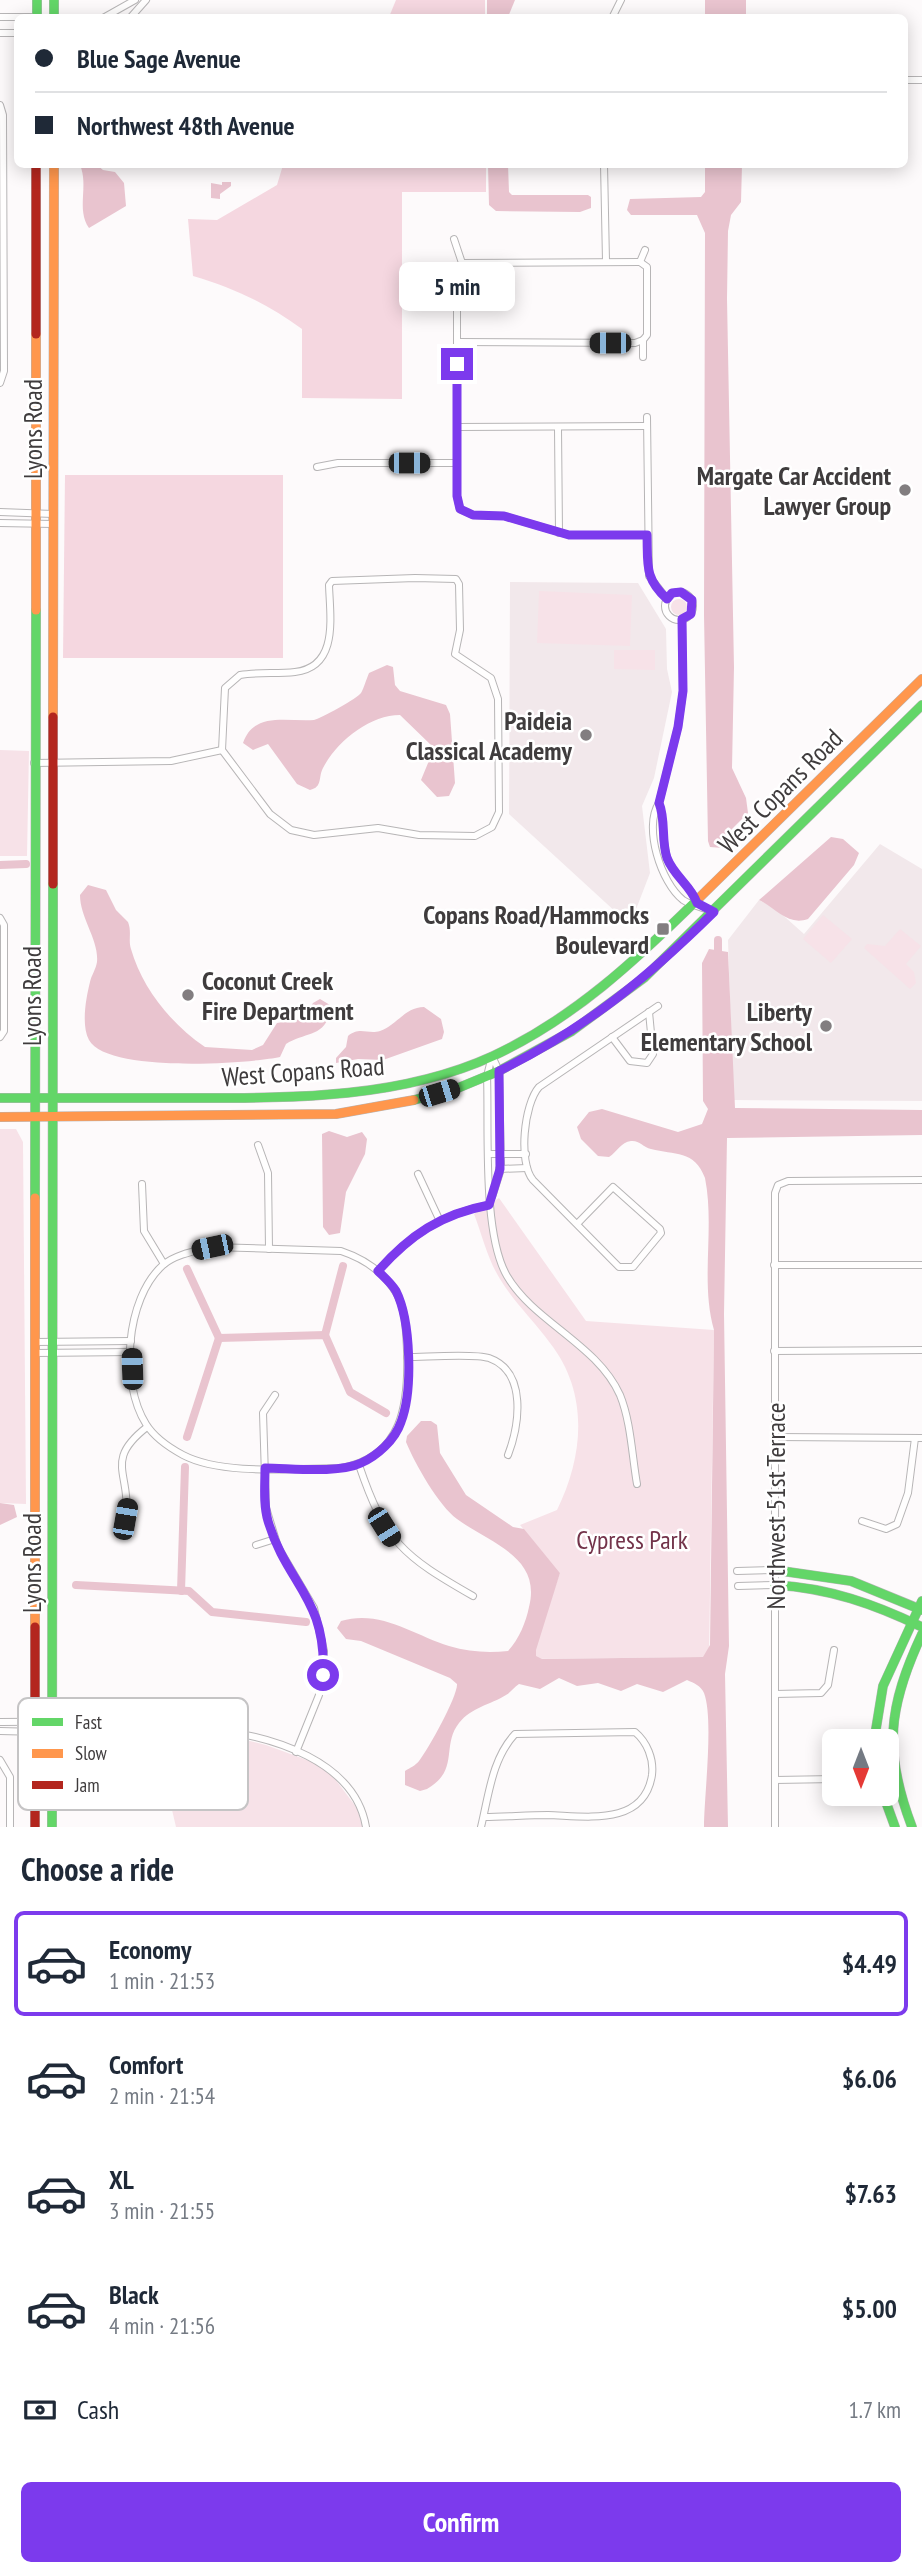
<!DOCTYPE html>
<html lang="en">
<head>
<meta charset="utf-8">
<style>
  :root { --surface:#fff; --page:#f6f6f7; --text:#1f2937; --muted:#747a83; --line:#e0e1e3; --accent:#7c3aed }
  body { margin:0; font-family:"PT Sans Narrow",sans-serif; background:var(--page); color:var(--text); height:100vh; display:flex; flex-direction:column; font-size:26px; white-space:nowrap }
  * { box-sizing:border-box; margin:0 }
  p { font-size:23px; color:var(--muted) }
  .icon { flex:none; width:38px; height:38px; fill:none; stroke:currentColor; stroke-width:2; stroke-linecap:round; stroke-linejoin:round }
  .map { position:relative; height:1827px; overflow:hidden }
  .panel { display:flex; flex-direction:column; background:var(--surface); flex:1 }
  .panel>* { flex:none }
  .hud { position:absolute; left:14px; top:14px; width:894px; height:154px; border-radius:10px; box-shadow:0 4px 18px #0003; display:grid; align-content:center; height:154px; padding:0 21px; background:var(--surface) }
  .needle { width:46px; rotate:180deg }
  .tools { position:absolute; left:822px; top:1729px; display:grid; gap:14px }
  .tools a { display:grid; place-items:center; width:77px; height:77px; border-radius:10px; background:var(--surface); box-shadow:0 4px 18px #0003; font-size:35px }
  .end { position:absolute; width:32px; height:32px; margin:-16px; border:9px solid #7c3aed; background:#fff; box-shadow:0 0 0 4px #fff }
  .from { border-radius:50% }
  .bubble { position:absolute; height:49px; border-radius:10px; background:var(--surface); box-shadow:0 4px 18px #0003; font-size:23px; font-weight:600; line-height:49px; text-align:center }
  .car { position:absolute; width:21px; height:42px; margin:-21px -10px; border-radius:9px; box-shadow:0 0 5px 2px #0007; background:linear-gradient(#222 24%,#8ab4d8 0 40%,#222 0 76%,#8ab4d8 0 86%,#222 0) }
  .hud b { display:flex; align-items:center; gap:24px; height:66px; font-size:26px }
  .hud b+b { border-top:2px solid var(--line) }
  .hud i { width:18px; height:18px; background:var(--text) }
  ul { padding:0; list-style:none }
  li { display:flex; align-items:center; gap:21px; height:105px; margin:0 14px 10px; padding:0 7px; border:4px solid transparent; border-radius:10px }
  li div { flex:1 }
  li b { display:block; font-size:26px }
  li em { font-style:normal; font-weight:600 }
  li.selected { border-color:var(--accent) }
  li>.icon { width:63px; height:63px; stroke-width:1.5 }
  h2 { padding:0 21px; font-size:32px; line-height:84px }
  .pay { display:flex; align-items:center; gap:18px; height:77px; padding:0 21px; font-size:26px }
  .pay p { margin-inline-start:auto }
  .cta { display:flex; gap:14px; margin-top:auto; padding:14px 21px }
  .cta a { flex:1; height:80px; border-radius:10px; background:var(--accent); color:#fff; font-size:28px; font-weight:600; line-height:80px; text-align:center }
  .map>svg:first-child { display:block }
  .built { fill:#f2e8eb }
  .green { fill:#f7e2e8 }
  .forest { fill:#f5d7e0 }
  .water { fill:#e9c4cf }
  .lines { fill:none; stroke-linecap:round; stroke-linejoin:round }
  .canal { stroke:#e9c4cf; stroke-width:8 }
  .street-casing { stroke:#b7b5b6; stroke-width:8 }
  .fast-casing { stroke:#b7b5b6; stroke-width:10 }
  .slow-casing { stroke:#b7b5b6; stroke-width:10 }
  .jam-casing { stroke:#b7b5b6; stroke-width:10 }
  .street { stroke:#fffefe; stroke-width:6 }
  .fast { stroke:#63d668; stroke-width:9 }
  .slow { stroke:#ff974d; stroke-width:9 }
  .jam { stroke:#b3261e; stroke-width:9 }
  .route { stroke:#7c3aed; stroke-width:9 }
  .poi-dot { fill:#827e80; stroke:#fff; stroke-width:2.5 }
  .labels { text-anchor:middle; dominant-baseline:central; stroke-width:5; stroke-linejoin:round; paint-order:stroke }
  .street-label { font-size:26px; fill:#3f3c3d; stroke:#fff }
  .poi-label { font-size:26px; font-weight:bold; fill:#3f3c3d; stroke:#fff; text-anchor:end }
  .park-label { font-size:26px; fill:#73334a; stroke:#fff }
  .key { fill:#fff; stroke:#c5c4c5; stroke-width:2 }
  .key-label { font-size:19px; fill:#3f3c3d }
</style>
</head>
<body>
<div class="map">
<svg width="922" height="1827" viewBox="0 0 922 1827">
  <rect width="100%" height="100%" fill="#fdfafb"/>
  <g class="built">
    <path d="M 510,582 L 638,583 L 666,629 L 667,669 L 672,692 L 654,778 L 642,806 L 650,873 L 630,925 L 509,814 Z"/>
    <path d="M 880,844 L 922,869 L 922,1101 L 733,1100 L 728,940 L 759,900 L 776,909 L 804,934 Z"/>
  </g>
  <g class="green">
    <path d="M 539,591 L 632,595 L 630,646 L 537,643 Z"/>
    <circle cx="679" cy="607" r="8"/>
    <path d="M 614,650 L 655,650 L 655,670 L 614,669 Z"/>
    <path d="M 0,750 L 29,751 L 27,856 L 0,856 Z"/>
    <path d="M 823,915 L 852,939 L 831,963 L 803,939 Z"/>
    <path d="M 900,929 L 921,946 L 906,964 L 914,972 L 916,983 L 910,989 L 864,948 L 867,944 L 885,946 Z"/>
    <path d="M 0,1129 L 16,1129 L 23,1142 L 26,1504 L 0,1503 Z"/>
    <path d="M 499,1198 L 586,1321 L 714,1330 L 709,1657 L 530,1659 L 560,1573 L 520,1525 L 557,1510 C 584,1455 589,1393 550,1343 C 534,1321 514,1302 500,1279 C 488,1260 482,1235 474,1214 Z"/>
    <path d="M 189,1732 L 221,1734 L 266,1745 L 326,1767 L 363,1816 L 363,1827 L 176,1827 L 169,1797 L 168,1733 Z"/>
  </g>
  <g class="forest">
    <path d="M 396,0 L 485,0 L 485,17 L 389,17 Z"/>
    <path d="M 283,165 L 486,165 L 486,192 L 402,192 L 402,399 L 302,398 L 302,329 C 268,304 234,288 193,276 L 188,219 L 217,220 L 277,185 Z"/>
    <path d="M 65,475 L 283,475 L 283,658 L 63,658 Z"/>
  </g>
  <g class="water">
    <path d="M 487,0 L 515,0 L 508,17 L 487,18 Z"/>
    <rect x="705" y="0" width="41" height="17"/>
    <path d="M 80,165 L 97,165 L 103,170 L 115,172 L 124,183 L 126,206 L 89,228 C 76,209 89,186 80,165 Z"/>
    <path d="M 488,165 L 508,165 L 509,192 L 512,195 L 588,195 L 591,197 L 591,208 L 580,212 L 496,211 L 489,205 Z"/>
    <path d="M 705,165 L 742,165 L 741,202 L 731,215 L 728,231 L 727,299 L 734,667 L 732,768 L 746,798 L 748,813 L 728,833 L 723,848 L 710,847 L 708,841 L 704,615 L 705,233 L 697,215 L 631,215 L 627,210 L 630,199 L 701,197 L 705,192 Z"/>
    <path d="M 222,182 L 231,182 L 231,186 L 220,194 L 220,199 L 211,198 L 211,183 L 222,185 Z"/>
    <path d="M 387,665 L 393,667 L 395,685 L 400,691 L 446,705 L 450,714 L 455,783 L 449,796 L 437,797 L 421,780 L 433,751 L 432,746 L 400,715 C 370,715 337,741 323,768 C 318,777 323,787 310,790 L 297,784 L 268,744 L 253,750 L 243,743 C 254,711 287,722 314,720 C 320,719 358,698 361,693 C 364,688 366,680 369,673 Z"/>
    <path d="M 831,837 L 843,839 L 859,853 L 854,865 L 808,919 C 788,926 777,909 759,900 Z"/>
    <path d="M 88,885 L 106,890 L 116,910 L 128,922 C 132,932 128,940 131,949 C 142,988 171,1024 205,1047 L 252,1050 L 263,1045 L 277,1023 L 303,1019 L 313,1003 L 320,999 L 330,1005 C 329,1038 306,1031 286,1044 L 280,1057 C 246,1064 107,1073 89,1040 C 81,1025 86,998 90,982 C 91,976 96,969 97,962 C 99,940 80,918 80,895 Z"/>
    <path d="M 709,949 L 728,952 L 735,1108 L 922,1110 L 922,1135 L 727,1138 L 724,1314 L 729,1646 L 725,1674 L 728,1827 L 704,1827 C 704,1796 714,1719 704,1693 C 701,1686 694,1683 687,1680 L 663,1692 L 637,1684 L 621,1691 L 598,1683 L 577,1686 L 559,1678 L 540,1689 L 519,1684 C 514,1687 511,1692 506,1695 C 490,1705 472,1707 459,1723 C 441,1746 460,1770 427,1789 L 420,1791 L 405,1785 L 405,1771 C 410,1768 416,1765 419,1761 C 428,1750 458,1696 457,1684 L 450,1678 L 361,1641 L 346,1639 L 337,1628 L 341,1621 C 380,1609 414,1635 449,1646 C 469,1652 488,1653 508,1651 C 519,1639 526,1622 529,1607 C 542,1556 489,1543 457,1519 C 439,1506 415,1464 406,1442 L 407,1436 L 421,1421 L 431,1421 L 437,1425 L 440,1453 L 466,1495 L 513,1527 L 524,1529 L 560,1573 L 536,1650 L 536,1656 L 542,1659 L 703,1657 L 710,1645 L 714,1330 C 700,1281 715,1228 705,1178 C 695,1150 674,1155 651,1149 C 643,1147 639,1140 631,1141 C 621,1142 617,1152 609,1157 L 598,1156 L 581,1139 L 577,1127 L 589,1112 L 602,1109 L 678,1132 L 702,1124 L 708,1109 L 703,1101 L 702,963 Z"/>
    <path d="M 424,1007 L 441,1019 L 444,1032 L 442,1039 L 383,1060 L 358,1059 L 336,1063 L 336,1058 L 346,1047 L 348,1036 C 360,1026 368,1035 380,1031 C 396,1026 405,1007 424,1007 Z"/>
    <path d="M 329,1131 L 347,1137 L 362,1132 L 367,1139 L 365,1154 L 346,1192 L 340,1233 L 329,1235 L 323,1227 L 322,1134 Z"/>
    <path d="M 0,1503 L 14,1505 L 17,1517 L 0,1525 Z"/>
  </g>
  <g class="lines">
    <g class="canal">
      <path d="M 0,865 L 26,864"/>
      <path d="M 718,940 L 718,960"/>
      <path d="M 187,1269 L 219,1338 L 325,1335 L 350,1392 L 386,1413"/>
      <path d="M 325,1335 L 343,1266"/>
      <path d="M 187,1437 L 219,1338"/>
      <path d="M 76,1585 L 189,1591 L 212,1612 L 306,1622"/>
      <path d="M 181,1591 L 185,1467"/>
    </g>
    <g class="street-casing">
      <g id="street">
        <path d="M 0,17 L 37,17"/>
        <path d="M 103,18 L 135,0"/>
        <path d="M 130,18 L 146,0"/>
        <path d="M 612,18 L 621,0"/>
        <path d="M 0,33 L 18,33"/>
        <path d="M 905,80 L 922,80"/>
        <path d="M 0,105 L 3,115 L 4,371 L 0,383"/>
        <path d="M 604,164 L 606,261"/>
        <path d="M 454,239 L 462,263 L 457,269 L 457,496 L 460,509 L 473,515 L 504,516 L 569,535 L 647,535"/>
        <path d="M 462,263 L 640,262"/>
        <path d="M 457,342 L 635,343 L 643,340"/>
        <path d="M 643,357 L 643,340 L 647,335 L 647,267 L 640,262 L 645,250"/>
        <path d="M 647,417 L 649,576 L 667,599"/>
        <path d="M 457,427 L 647,426"/>
        <path d="M 558,428 L 559,533"/>
        <path d="M 317,467 L 338,463 L 457,463"/>
        <path d="M 0,512 L 53,514"/>
        <path d="M 0,523 L 53,524"/>
        <path d="M 415,578 L 456,579 L 459,584 L 460,630 L 455,654 L 491,678 L 498,699 L 499,812 L 492,827 L 475,836 L 419,835 L 378,828 L 314,835 L 291,830 L 270,814 L 222,750 L 225,688 L 240,675 C 258,672 277,674 295,672 C 339,667 330,617 329,585 L 332,581 Z"/>
        <circle cx="679" cy="606" r="14"/>
        <path d="M 682,619 L 683,691 L 678,727 L 659,803 C 643,827 661,883 683,900 C 690,905 705,908 714,912"/>
        <path d="M 34,763 L 171,761 L 222,750"/>
        <path d="M 659,803 C 666,820 660,841 668,860 C 674,876 691,886 697,902"/>
        <path d="M 0,918 L 4,925 L 4,1031 L 0,1037"/>
        <path d="M 612,1037 L 630,1061 L 647,1063 L 653,1054 L 649,1012"/>
        <path d="M 492,1056 L 487,1076 C 489,1128 482,1233 507,1276 C 534,1322 597,1344 620,1395 C 631,1422 632,1456 637,1484"/>
        <path d="M 492,1056 L 499,1071 L 501,1169 L 492,1197"/>
        <path d="M 258,1145 L 268,1173 L 269,1249"/>
        <path d="M 490,1154 L 526,1154"/>
        <path d="M 499,1169 L 527,1168"/>
        <path d="M 418,1174 L 439,1219"/>
        <path d="M 142,1184 L 144,1231 L 164,1264"/>
        <path d="M 577,1224 L 613,1187 L 660,1229 L 661,1233 L 633,1267 L 619,1267 L 533,1180 C 518,1162 524,1104 539,1087 L 658,1006"/>
        <path d="M 212,1247 L 341,1251 C 362,1258 380,1269 393,1288 C 406,1305 406,1330 407,1350 C 409,1404 403,1457 341,1468 C 296,1468 223,1476 183,1455 C 170,1448 154,1437 146,1424 C 120,1383 125,1299 163,1265 C 176,1254 196,1251 212,1247 Z"/>
        <path d="M 774,1265 L 922,1265"/>
        <path d="M 378,1271 C 410,1235 441,1214 489,1205"/>
        <path d="M 35,1342 L 131,1341"/>
        <path d="M 774,1351 L 922,1350"/>
        <path d="M 35,1353 L 132,1352"/>
        <path d="M 407,1357 C 426,1357 474,1353 489,1358 C 528,1372 519,1426 508,1455"/>
        <path d="M 275,1395 L 263,1413 L 266,1508 L 278,1547 L 314,1608 L 324,1651 L 319,1695 L 296,1752"/>
        <path d="M 776,1437 L 922,1438"/>
        <path d="M 359,1465 C 385,1542 403,1556 473,1596"/>
        <path d="M 125,1519 C 133,1474 102,1462 147,1427"/>
        <path d="M 862,1521 L 886,1529 L 897,1524 L 908,1493 L 915,1438"/>
        <path d="M 256,1545 L 275,1539"/>
        <path d="M 737,1571 L 775,1570"/>
        <path d="M 738,1586 L 775,1585"/>
        <path d="M 775,1694 L 821,1693 L 828,1685 L 834,1650"/>
        <path d="M 0,1722 C 52,1721 104,1722 155,1728 C 174,1731 195,1728 214,1730 C 272,1736 355,1761 366,1827"/>
        <path d="M 0,1731 L 79,1733 L 154,1729"/>
        <path d="M 0,1760 L 10,1777 L 10,1827"/>
        <path d="M 775,1780 L 835,1779"/>
        <path d="M 481,1827 C 489,1794 492,1759 515,1734 L 635,1732 C 647,1742 654,1759 652,1775 C 644,1827 585,1816 548,1815 C 527,1815 505,1817 484,1817"/>
        <path d="M 775,1827 L 775,1193 L 778,1185 L 788,1181 L 922,1180"/>
      </g>
    </g>
    <g class="fast-casing">
      <g id="fast">
        <path d="M 37,0 L 37,18"/>
        <path d="M 54,0 L 54,18"/>
        <path d="M 0,1098 C 64,1098 127,1098 191,1098 C 292,1098 399,1099 493,1056 C 573,1019 636,960 698,899"/>
        <path d="M 414,1100 L 458,1088 L 499,1071 L 572,1031 L 644,978 L 922,705"/>
        <path d="M 35,1198 L 36,610"/>
        <path d="M 775,1570 L 851,1581 L 922,1610"/>
        <path d="M 775,1585 C 829,1588 874,1604 922,1627"/>
        <path d="M 874,1741 L 883,1686 L 922,1601"/>
        <path d="M 883,1794 L 895,1827"/>
        <path d="M 52,1827 L 53,884"/>
        <path d="M 912,1827 C 883,1751 888,1707 922,1634"/>
      </g>
    </g>
    <g class="slow-casing">
      <g id="slow">
        <path d="M 36,610 L 36,334"/>
        <path d="M 53,717 L 54,164"/>
        <path d="M 698,899 L 922,679"/>
        <path d="M 0,1117 L 336,1114 L 414,1100"/>
        <path d="M 35,1627 L 35,1198"/>
      </g>
    </g>
    <g class="jam-casing">
      <g id="jam">
        <path d="M 36,334 L 36,164"/>
        <path d="M 53,884 L 53,717"/>
        <path d="M 35,1827 L 35,1627"/>
      </g>
    </g>
    <use href="#street" class="street"/>
    <use href="#fast" class="fast"/>
    <use href="#slow" class="slow"/>
    <use href="#jam" class="jam"/>
  </g>
  <g class="lines">
    <path class="route" d="M 323,1675 C 327,1598 287,1585 268,1521 C 263,1504 265,1485 265,1468 C 290,1468 338,1474 361,1463 C 377,1456 395,1440 401,1422 C 413,1391 411,1321 396,1291 C 392,1284 384,1277 378,1271 C 410,1235 441,1214 489,1205 L 500,1169 L 499,1071 C 586,1028 645,980 714,912 L 697,903 C 691,886 674,876 667,858 C 661,840 666,820 659,803 L 678,727 L 683,691 L 682,619 L 691,614 L 692,600 L 681,592 L 672,593 L 667,599 C 644,578 648,564 647,535 L 569,535 L 504,516 L 473,515 L 460,509 L 457,496 L 457,364"/>
  </g>
  <g class="poi-dot">
    <circle cx="905" cy="490" r="7"/>
    <circle cx="586" cy="735" r="7"/>
    <rect x="656" y="922" width="14" height="14" rx="3.5"/>
    <circle cx="188" cy="995" r="7"/>
    <circle cx="826" cy="1026" r="7"/>
  </g>
  <g class="labels">
    <g class="street-label">
      <text transform="translate(32 429) rotate(-90)">Lyons Road</text>
      <text transform="translate(780 791) rotate(-45)">West Copans Road</text>
      <text transform="translate(31 996) rotate(-90)">Lyons Road</text>
      <text transform="translate(303 1071) rotate(-4)">West Copans Road</text>
      <text transform="translate(775 1506) rotate(-90)">Northwest 51st Terrace</text>
      <text transform="translate(31 1563) rotate(-90)">Lyons Road</text>
    </g>
    <g class="poi-label">
      <text x="891" y="475">Margate Car Accident<tspan x="891" dy="30">Lawyer Group</tspan></text>
      <text x="572" y="720">Paideia<tspan x="572" dy="30">Classical Academy</tspan></text>
      <text x="649" y="914">Copans Road/Hammocks<tspan x="649" dy="30">Boulevard</tspan></text>
      <text x="202" y="980" text-anchor="start">Coconut Creek<tspan x="202" dy="30">Fire Department</tspan></text>
      <text x="812" y="1011">Liberty<tspan x="812" dy="30">Elementary School</tspan></text>
    </g>
    <g class="park-label">
      <text x="632" y="1539">Cypress Park</text>
    </g>
  </g>
  <rect x="18" y="1698" width="230" height="112" rx="10" class="key"/>
  <rect x="32" y="1718" width="31" height="8" fill="#63d668"/>
  <rect x="32" y="1749" width="31" height="9" fill="#ff974d"/>
  <rect x="32" y="1781" width="31" height="8" fill="#b3261e"/>
  <g class="key-label">
    <text x="75" y="1729">Fast</text>
    <text x="75" y="1760">Slow</text>
    <text x="75" y="1792">Jam</text>
  </g>
</svg>
<div class="tools">
<a><svg class="needle" viewBox="-14 -14 28 28"><path d="M0-13l5 13h-10z" fill="#e53935"/><path d="M0 13l5-13h-10z" fill="#747a83"/></svg></a>
</div>
<i class="end from" style="left:323px;top:1675px"></i>
<i class="end" style="left:457px;top:364px"></i>
<div class="bubble" style="left:399px;top:262px;width:116px">5 min</div>
<i class="car" style="left:610px;top:343px;rotate:270deg"></i>
<i class="car" style="left:409px;top:463px;rotate:90deg"></i>
<i class="car" style="left:439px;top:1093px;rotate:73deg"></i>
<i class="car" style="left:212px;top:1247px;rotate:258deg"></i>
<i class="car" style="left:132px;top:1369px;rotate:358deg"></i>
<i class="car" style="left:125px;top:1519px;rotate:10deg"></i>
<i class="car" style="left:384px;top:1527px;rotate:148deg"></i>
<div class="hud">
<b><i class="from"></i>Blue Sage Avenue</b>
<b><i></i>Northwest 48th Avenue</b>
</div>
</div>
<section class="panel">
<h2>Choose a ride</h2>
<ul>
<li class="selected"><svg class="icon" aria-label="car" viewBox="0 0 24 24"><path d="M5 17H2v-5l4-1 3-4h7l3 4 3 1v5h-3M9 17h6M6 11h13"/><circle cx="7" cy="17" r="2"/><circle cx="17" cy="17" r="2"/></svg><div><b>Economy</b><p>1 min · 21:53</p></div><em>$4.49</em></li>
<li><svg class="icon" aria-label="car" viewBox="0 0 24 24"><path d="M5 17H2v-5l4-1 3-4h7l3 4 3 1v5h-3M9 17h6M6 11h13"/><circle cx="7" cy="17" r="2"/><circle cx="17" cy="17" r="2"/></svg><div><b>Comfort</b><p>2 min · 21:54</p></div><em>$6.06</em></li>
<li><svg class="icon" aria-label="car" viewBox="0 0 24 24"><path d="M5 17H2v-5l4-1 3-4h7l3 4 3 1v5h-3M9 17h6M6 11h13"/><circle cx="7" cy="17" r="2"/><circle cx="17" cy="17" r="2"/></svg><div><b>XL</b><p>3 min · 21:55</p></div><em>$7.63</em></li>
<li><svg class="icon" aria-label="car" viewBox="0 0 24 24"><path d="M5 17H2v-5l4-1 3-4h7l3 4 3 1v5h-3M9 17h6M6 11h13"/><circle cx="7" cy="17" r="2"/><circle cx="17" cy="17" r="2"/></svg><div><b>Black</b><p>4 min · 21:56</p></div><em>$5.00</em></li>
</ul>
<div class="pay"><svg class="icon" aria-label="cash" viewBox="0 0 24 24"><path d="M3 7h18v10H3z"/><circle cx="12" cy="12" r="2"/></svg>Cash<p>1.7 km</p></div>
<div class="cta"><a>Confirm</a></div>
</section>
</body>
</html>
